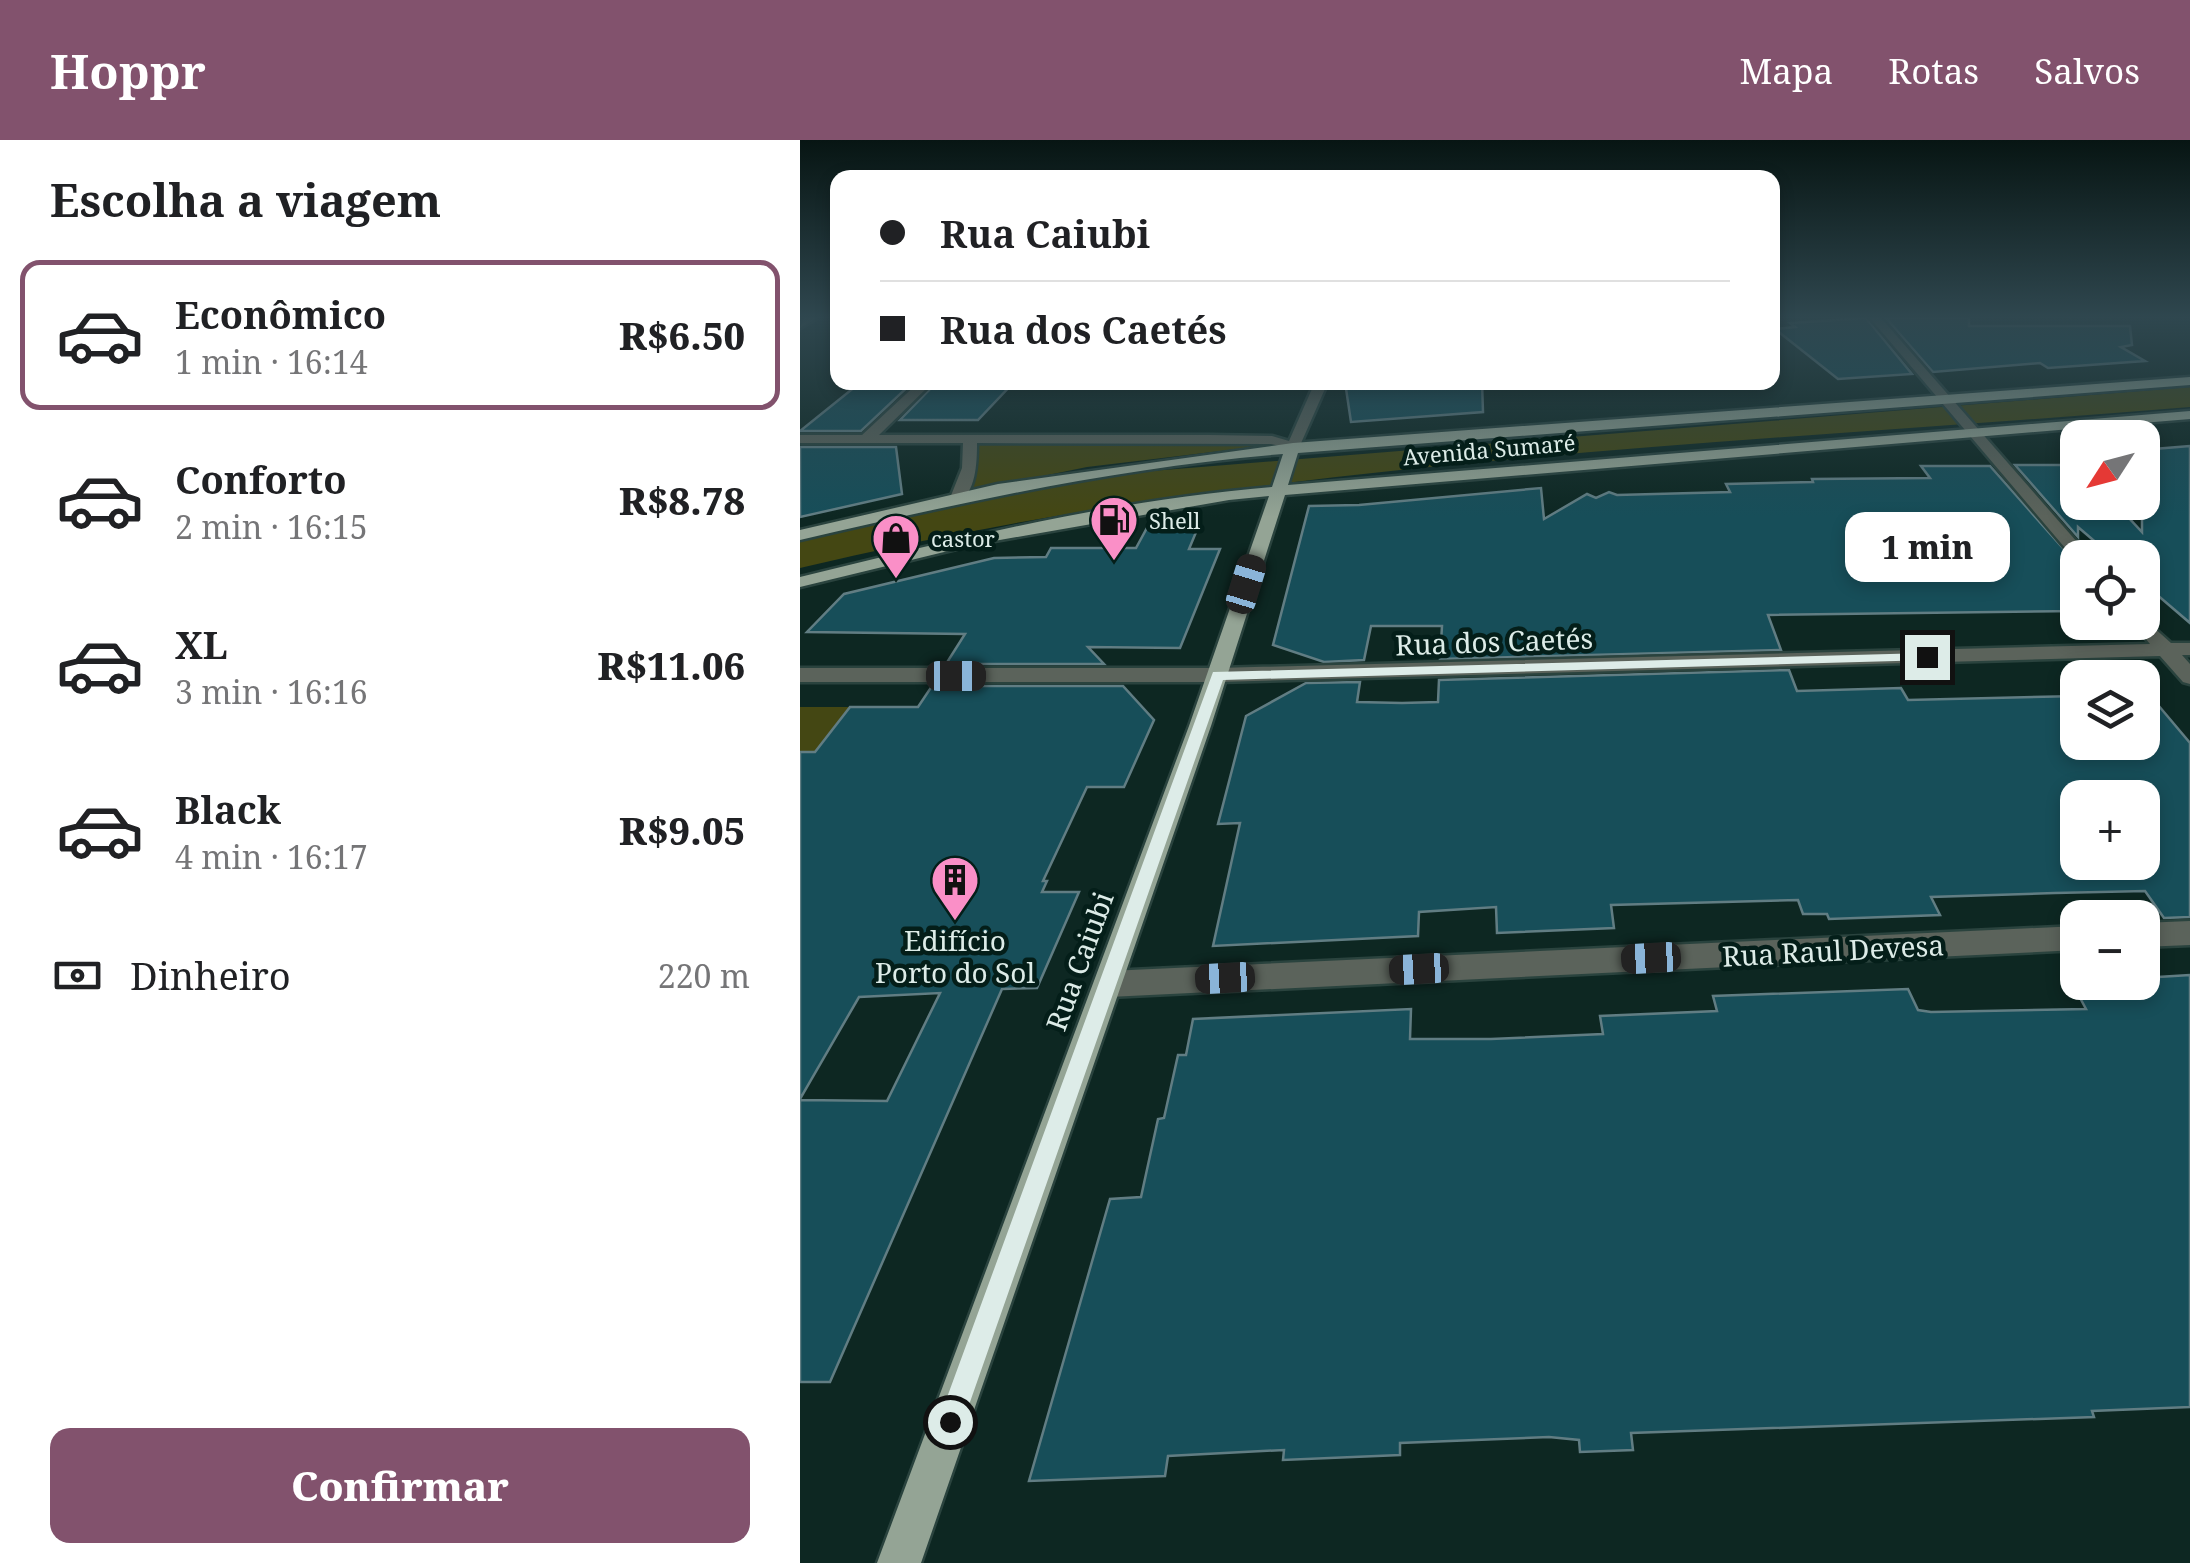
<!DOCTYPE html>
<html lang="pt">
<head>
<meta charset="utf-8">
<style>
  :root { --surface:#fff; --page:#f2f2f2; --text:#202124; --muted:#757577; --line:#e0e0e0; --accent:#82526d }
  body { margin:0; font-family:"Noto Serif",serif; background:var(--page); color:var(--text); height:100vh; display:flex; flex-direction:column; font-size:38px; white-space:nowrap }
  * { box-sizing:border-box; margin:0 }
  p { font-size:32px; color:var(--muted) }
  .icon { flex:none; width:55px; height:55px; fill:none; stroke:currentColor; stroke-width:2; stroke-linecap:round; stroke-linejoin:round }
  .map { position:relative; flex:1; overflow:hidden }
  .details { display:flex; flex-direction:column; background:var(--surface); width:800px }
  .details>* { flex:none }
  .top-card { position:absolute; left:30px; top:30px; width:950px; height:220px; border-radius:20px; box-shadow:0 5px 15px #0003; display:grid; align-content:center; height:220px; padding:0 50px; background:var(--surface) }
  .needle { width:65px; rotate:234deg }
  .buttons { position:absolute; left:1260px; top:280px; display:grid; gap:20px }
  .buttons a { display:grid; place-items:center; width:100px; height:100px; border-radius:20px; background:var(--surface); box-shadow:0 5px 15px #0003; font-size:50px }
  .end { position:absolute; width:45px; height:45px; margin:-22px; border:12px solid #ddece8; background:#111; box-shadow:0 0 0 5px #111 }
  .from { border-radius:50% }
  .bubble { position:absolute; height:70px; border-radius:20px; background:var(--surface); box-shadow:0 5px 15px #0003; font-size:32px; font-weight:800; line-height:70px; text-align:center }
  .car { position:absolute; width:30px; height:60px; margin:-30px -15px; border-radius:12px; box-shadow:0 0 8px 2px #0007; background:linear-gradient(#222 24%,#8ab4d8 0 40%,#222 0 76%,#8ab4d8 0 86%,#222 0) }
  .top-card b { display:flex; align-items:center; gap:35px; height:95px; font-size:38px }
  .top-card b+b { border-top:2px solid var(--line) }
  .top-card i { width:25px; height:25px; background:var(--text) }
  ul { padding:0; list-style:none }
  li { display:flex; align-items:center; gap:30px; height:150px; margin:0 20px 15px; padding:0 30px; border:5px solid transparent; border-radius:20px }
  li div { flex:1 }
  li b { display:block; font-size:38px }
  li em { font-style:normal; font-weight:800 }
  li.on { border-color:var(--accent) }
  li>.icon { width:90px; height:90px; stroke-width:1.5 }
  h2 { padding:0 50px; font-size:45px; line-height:120px }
  .pay { display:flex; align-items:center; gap:25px; height:110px; padding:0 50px; font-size:38px }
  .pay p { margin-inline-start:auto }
  .cta { display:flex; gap:20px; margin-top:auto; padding:20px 50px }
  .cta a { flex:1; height:115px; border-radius:20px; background:var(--accent); color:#fff; font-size:40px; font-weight:800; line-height:115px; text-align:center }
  header { display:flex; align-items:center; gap:60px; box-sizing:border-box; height:140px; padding:0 50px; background:var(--accent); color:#fff }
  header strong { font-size:48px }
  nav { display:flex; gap:55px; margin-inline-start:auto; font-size:35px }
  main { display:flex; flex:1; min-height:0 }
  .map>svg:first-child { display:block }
  .green { fill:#444713 }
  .building { fill:#174e59; stroke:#617d83; stroke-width:2.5; fill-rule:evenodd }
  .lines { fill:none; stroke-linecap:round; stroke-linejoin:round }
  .minor-casing { stroke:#2a433e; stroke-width:5 }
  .major-casing { stroke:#2a433e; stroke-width:5 }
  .minor { fill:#5b635b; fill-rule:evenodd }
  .major { fill:#94a495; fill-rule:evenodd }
  .route { fill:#ddece8 }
  .labels { text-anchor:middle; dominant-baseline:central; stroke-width:9; stroke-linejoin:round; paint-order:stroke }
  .far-street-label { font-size:22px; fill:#ddece8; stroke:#041e19 }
  .far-poi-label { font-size:22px; fill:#ddece8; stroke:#041e19; text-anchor:start }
  .street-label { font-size:28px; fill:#ddece8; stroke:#041e19 }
  .poi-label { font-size:28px; fill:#ddece8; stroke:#041e19 }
</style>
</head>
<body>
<header>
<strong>Hoppr</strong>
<nav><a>Mapa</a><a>Rotas</a><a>Salvos</a></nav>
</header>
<main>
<section class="details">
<h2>Escolha a viagem</h2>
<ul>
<li class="on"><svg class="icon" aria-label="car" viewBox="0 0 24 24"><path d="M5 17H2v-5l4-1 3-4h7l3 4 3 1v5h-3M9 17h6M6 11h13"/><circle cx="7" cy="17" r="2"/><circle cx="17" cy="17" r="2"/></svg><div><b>Econômico</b><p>1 min · 16:14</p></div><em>R$6.50</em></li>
<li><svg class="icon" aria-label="car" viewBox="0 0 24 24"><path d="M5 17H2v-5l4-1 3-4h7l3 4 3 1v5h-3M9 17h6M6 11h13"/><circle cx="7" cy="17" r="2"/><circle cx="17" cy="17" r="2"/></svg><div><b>Conforto</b><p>2 min · 16:15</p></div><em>R$8.78</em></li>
<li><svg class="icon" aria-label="car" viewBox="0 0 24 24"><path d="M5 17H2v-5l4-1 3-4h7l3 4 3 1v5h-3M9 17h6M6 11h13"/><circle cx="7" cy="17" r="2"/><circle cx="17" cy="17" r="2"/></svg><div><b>XL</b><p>3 min · 16:16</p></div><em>R$11.06</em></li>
<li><svg class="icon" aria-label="car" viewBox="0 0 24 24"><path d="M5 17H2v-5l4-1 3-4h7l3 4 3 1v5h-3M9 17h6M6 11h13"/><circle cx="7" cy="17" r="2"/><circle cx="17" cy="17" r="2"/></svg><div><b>Black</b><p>4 min · 16:17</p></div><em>R$9.05</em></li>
</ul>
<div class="pay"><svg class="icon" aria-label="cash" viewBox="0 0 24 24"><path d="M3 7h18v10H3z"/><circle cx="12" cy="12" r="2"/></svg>Dinheiro<p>220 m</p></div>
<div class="cta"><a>Confirmar</a></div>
</section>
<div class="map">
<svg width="1390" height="1423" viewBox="0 0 1390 1423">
  <rect width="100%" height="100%" fill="#0d2722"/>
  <g class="green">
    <path d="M 1390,247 L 1390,267 C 926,305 454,319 0,428 L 0,399 L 302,335 Z"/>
    <path d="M 426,302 L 454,307 L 287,327 L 169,351 L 177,332 L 179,305 Z"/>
    <path d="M 0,567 L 50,567 L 15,612 L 0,612 Z"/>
  </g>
  <g class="building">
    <path d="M 1066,178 L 1112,234 L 1038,239 L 975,189 L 995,187 L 990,183 Z"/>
    <path d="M 1086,178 L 1169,178 L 1169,186 L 1330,186 L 1332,205 L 1321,207 L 1345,221 L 1248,228 L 1240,223 L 1133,232 Z"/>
    <path d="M 61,242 L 113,242 L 61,291 L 0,291 Z"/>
    <path d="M 137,242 L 214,242 L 178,280 L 100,280 Z"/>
    <path d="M 545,242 L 682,242 L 683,272 L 551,282 Z"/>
    <path d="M 1390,306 L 1390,483 L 1342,442 L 1342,418 L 1314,418 L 1278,387 L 1278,397 L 1215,325 L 1277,325 L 1278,362 L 1314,362 L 1342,392 L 1342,310 Z"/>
    <path d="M 0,307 L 96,307 L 102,354 L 0,377 Z"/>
    <path d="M 1121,326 L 1190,326 L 1278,425 L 1278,471 L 968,475 L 981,510 L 640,519 L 642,486 L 571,486 L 564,520 L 524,522 L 473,505 L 509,366 L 559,365 L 741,348 L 744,379 L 787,354 L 796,358 L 809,352 L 817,355 L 930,352 L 926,344 L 1013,342 L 1012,339 L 1130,338 Z"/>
    <path d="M 399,385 L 389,409 L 420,409 L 380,508 L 288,507 L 304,524 L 146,524 L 165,494 L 7,492 L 44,454 L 194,418 L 246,417 L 251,408 L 336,408 L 348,386 Z"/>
    <path d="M 989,530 L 997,551 L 1101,548 L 1108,560 L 1278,556 L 1278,602 L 1342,602 L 1342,556 L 1353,559 L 1390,603 L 1390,777 L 1364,778 L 1345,751 L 1255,753 L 1131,757 L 1140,775 L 1029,779 L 1027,774 L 1003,774 L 998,760 L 811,765 L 814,788 L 697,793 L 696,767 L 619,772 L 618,796 L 413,806 L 440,683 L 418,684 L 446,576 L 506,543 L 560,542 L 557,562 L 602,563 L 638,562 L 639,540 ZM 1278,658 L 1342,658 L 1342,722 L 1278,722 Z"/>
    <path d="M 132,546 L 323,546 L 354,580 L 324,647 L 287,647 L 243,741 L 247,741 L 242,752 L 279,752 L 237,848 L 202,849 L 30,1242 L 0,1242 L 0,960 L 87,961 L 140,853 L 59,857 L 0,959 L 0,612 L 15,612 L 50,567 L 118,567 Z"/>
    <path d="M 1390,835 L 1390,1267 L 1292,1271 L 1294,1277 L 831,1293 L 833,1310 L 780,1312 L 779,1300 L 749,1297 L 600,1303 L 600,1315 L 483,1320 L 484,1310 L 368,1316 L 365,1336 L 229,1341 L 310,1059 L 341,1057 L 358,979 L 364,978 L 378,915 L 386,915 L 393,879 L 611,869 L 610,899 L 691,899 L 803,894 L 800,876 L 917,871 L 913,856 L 1108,849 L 1118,870 L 1131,872 L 1286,869 L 1271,841 L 1342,842 L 1342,838 Z"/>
  </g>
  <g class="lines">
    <g class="minor-casing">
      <g id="minor">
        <path d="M 4,178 L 17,178 L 0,188 Z"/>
        <path d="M 1070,178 L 1081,178 L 1291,418 L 1278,418 L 1277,422 Z"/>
        <path d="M 119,242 L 133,242 L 79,295 L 410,295 L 472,296 L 489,301 L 515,242 L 528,242 L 498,310 L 471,304 L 177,303 C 177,323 176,352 158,363 L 150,358 L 162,328 L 163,303 L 0,303 L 0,295 L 62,295 Z"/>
        <path d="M 1342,477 L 1371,503 L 1390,503 L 1390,515 L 1382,515 L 1390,524 L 1390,544 L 1383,542 L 1360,516 L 418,542 L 0,542 L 0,528 L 418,528 L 1350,504 L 1332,482 L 1342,482 Z"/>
        <path d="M 1390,781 L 1390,805 L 1342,807 L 1342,783 Z"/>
        <path d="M 1278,786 L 1278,810 L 309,857 L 299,853 L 295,844 L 299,835 L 309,831 Z"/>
      </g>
    </g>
    <g class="major-casing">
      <path id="major" d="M 1390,237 L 1390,245 L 498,313 L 488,345 L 1390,271 L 1390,279 L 485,355 L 411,586 L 121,1423 L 77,1423 L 389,586 L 469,356 L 429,360 L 177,404 L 0,447 L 0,437 C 155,399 313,360 472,347 L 483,314 C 320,327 159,363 0,400 L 0,390 L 198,344 L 493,303 Z"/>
    </g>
    <use href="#minor" class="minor"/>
    <use href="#major" class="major"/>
  </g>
  <linearGradient id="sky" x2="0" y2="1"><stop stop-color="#071513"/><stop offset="0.47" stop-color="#2f474f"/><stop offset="1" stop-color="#2f474f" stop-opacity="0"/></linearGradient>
  <rect width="1390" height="377" fill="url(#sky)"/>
  <path class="route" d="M 1127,513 L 1133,517 L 1132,520 L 423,540 L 163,1282 L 160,1291 L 150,1295 L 141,1291 L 138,1282 L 413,532 Z"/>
  <defs>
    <g id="fuel-pin" transform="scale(2.5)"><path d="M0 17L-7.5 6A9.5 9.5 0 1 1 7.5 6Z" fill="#fa8fc7" stroke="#041e19"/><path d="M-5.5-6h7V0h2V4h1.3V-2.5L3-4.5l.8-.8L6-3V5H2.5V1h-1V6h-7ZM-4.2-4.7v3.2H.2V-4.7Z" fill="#111"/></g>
    <g id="shop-pin" transform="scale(2.5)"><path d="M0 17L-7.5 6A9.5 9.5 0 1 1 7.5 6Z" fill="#fa8fc7" stroke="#041e19"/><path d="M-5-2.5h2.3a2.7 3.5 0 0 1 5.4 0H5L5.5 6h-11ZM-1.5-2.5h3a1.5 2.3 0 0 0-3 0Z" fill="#111"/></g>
    <g id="building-pin" transform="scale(2.5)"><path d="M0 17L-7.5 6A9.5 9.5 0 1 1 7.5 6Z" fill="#fa8fc7" stroke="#041e19"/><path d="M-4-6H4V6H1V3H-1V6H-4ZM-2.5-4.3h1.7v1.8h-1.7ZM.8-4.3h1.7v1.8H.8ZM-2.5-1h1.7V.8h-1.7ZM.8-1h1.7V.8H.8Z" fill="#111"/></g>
  </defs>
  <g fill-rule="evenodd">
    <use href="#fuel-pin" x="314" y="380"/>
    <use href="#shop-pin" x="96" y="398"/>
    <use href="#building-pin" x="155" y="740"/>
  </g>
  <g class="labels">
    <g class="far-street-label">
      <text transform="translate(689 309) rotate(-5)">Avenida Sumaré</text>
    </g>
    <g class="far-poi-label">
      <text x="349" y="380">Shell</text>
      <text x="131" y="398">castor</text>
    </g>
    <g class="street-label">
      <text transform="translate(694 501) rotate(-2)">Rua dos Caetés</text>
      <text transform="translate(1033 810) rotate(-3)">Rua Raul Devesa</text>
      <text transform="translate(279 821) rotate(-70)">Rua Caiubi</text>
    </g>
    <g class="poi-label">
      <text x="155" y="800">Edifício<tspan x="155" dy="32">Porto do Sol</tspan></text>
    </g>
  </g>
</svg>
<div class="buttons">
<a><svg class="needle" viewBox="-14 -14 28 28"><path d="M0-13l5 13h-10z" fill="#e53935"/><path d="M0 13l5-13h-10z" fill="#757577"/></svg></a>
<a><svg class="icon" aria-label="locate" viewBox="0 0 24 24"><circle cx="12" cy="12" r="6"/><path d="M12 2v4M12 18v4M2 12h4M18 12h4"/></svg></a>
<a><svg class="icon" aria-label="layers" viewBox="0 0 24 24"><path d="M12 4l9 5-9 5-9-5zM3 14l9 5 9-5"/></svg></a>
<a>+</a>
<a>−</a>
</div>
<i class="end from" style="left:150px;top:1282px"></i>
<i class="end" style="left:1127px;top:517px"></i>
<div class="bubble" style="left:1045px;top:372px;width:165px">1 min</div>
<i class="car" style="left:446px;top:444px;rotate:17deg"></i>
<i class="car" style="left:156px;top:536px;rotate:90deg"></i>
<i class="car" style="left:851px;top:818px;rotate:267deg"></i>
<i class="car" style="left:619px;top:829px;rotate:267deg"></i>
<i class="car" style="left:425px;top:838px;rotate:267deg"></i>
<div class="top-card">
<b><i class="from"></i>Rua Caiubi</b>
<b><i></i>Rua dos Caetés</b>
</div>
</div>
</main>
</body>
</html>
